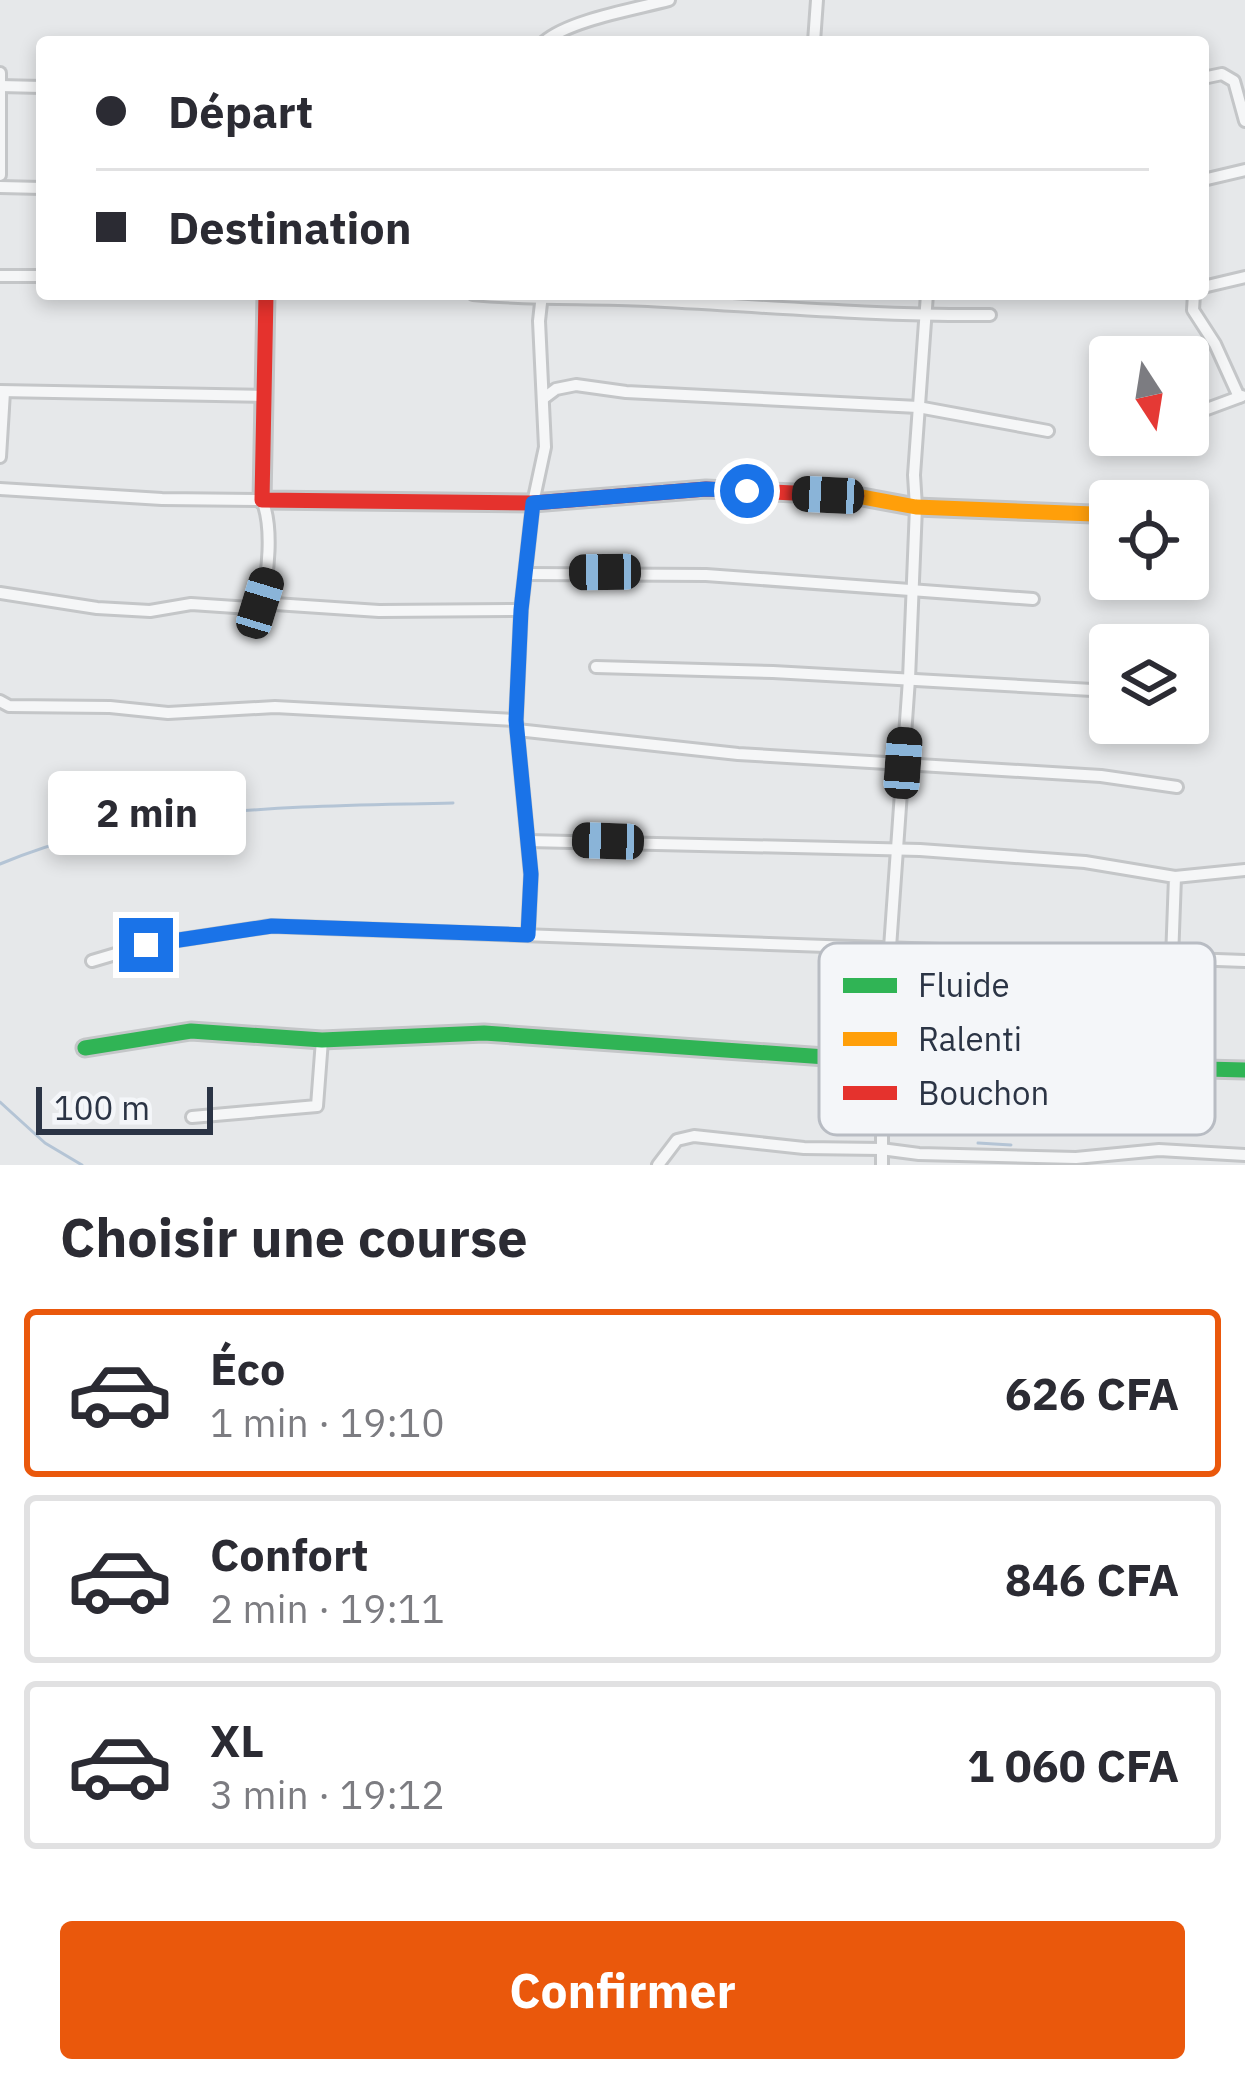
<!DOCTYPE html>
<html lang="fr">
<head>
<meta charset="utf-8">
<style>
  :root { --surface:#fff; --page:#f2f2f3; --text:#2b2b33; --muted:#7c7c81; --line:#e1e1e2; --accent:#ea580c }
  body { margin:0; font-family:"IBM Plex Sans",sans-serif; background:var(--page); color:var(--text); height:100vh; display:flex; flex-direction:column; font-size:45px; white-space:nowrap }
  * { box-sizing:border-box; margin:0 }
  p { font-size:39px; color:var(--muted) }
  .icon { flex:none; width:66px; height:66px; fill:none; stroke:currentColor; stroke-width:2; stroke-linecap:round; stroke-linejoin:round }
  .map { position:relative; height:1165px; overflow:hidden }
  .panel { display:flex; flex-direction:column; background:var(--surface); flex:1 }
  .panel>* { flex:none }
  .guide { position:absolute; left:36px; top:36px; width:1173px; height:264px; border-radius:12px; box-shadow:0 6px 18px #0003; display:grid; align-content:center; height:264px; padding:0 60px; background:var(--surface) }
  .needle { width:78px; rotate:168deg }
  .fabs { position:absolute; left:1089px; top:336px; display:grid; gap:24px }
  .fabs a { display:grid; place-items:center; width:120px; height:120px; border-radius:12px; background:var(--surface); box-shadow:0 6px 18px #0003; font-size:60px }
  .scale { position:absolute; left:36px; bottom:30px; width:177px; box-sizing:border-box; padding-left:12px; border:6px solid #2b3445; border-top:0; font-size:33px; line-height:42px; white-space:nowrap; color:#2b3445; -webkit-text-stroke:9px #f4f6f9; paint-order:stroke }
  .end { position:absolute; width:54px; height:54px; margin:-27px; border:15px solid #1a73e8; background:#fff; box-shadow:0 0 0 6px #fff }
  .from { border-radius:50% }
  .bubble { position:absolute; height:84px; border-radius:12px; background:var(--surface); box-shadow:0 6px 18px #0003; font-size:39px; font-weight:700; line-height:84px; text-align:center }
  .car { position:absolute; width:36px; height:72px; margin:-36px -18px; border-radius:15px; box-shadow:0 0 9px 3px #0007; background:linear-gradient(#222 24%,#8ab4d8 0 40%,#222 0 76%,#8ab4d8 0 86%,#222 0) }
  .guide b { display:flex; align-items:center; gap:42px; height:114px; font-size:45px }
  .guide b+b { border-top:3px solid var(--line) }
  .guide i { width:30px; height:30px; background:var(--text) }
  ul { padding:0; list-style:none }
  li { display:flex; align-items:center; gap:36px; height:168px; margin:0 24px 18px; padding:0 36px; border:6px solid var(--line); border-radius:12px }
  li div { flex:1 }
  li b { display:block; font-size:45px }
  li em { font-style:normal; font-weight:700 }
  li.current { border-color:var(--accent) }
  li>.icon { width:108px; height:108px; stroke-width:1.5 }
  h2 { padding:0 60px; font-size:54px; line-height:144px }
  .action { display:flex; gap:24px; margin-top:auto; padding:24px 60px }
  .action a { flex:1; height:138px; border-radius:12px; background:var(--accent); color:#fff; font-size:48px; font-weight:700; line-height:138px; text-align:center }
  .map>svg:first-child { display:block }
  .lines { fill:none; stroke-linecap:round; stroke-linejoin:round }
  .stream { stroke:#b4c4d5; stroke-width:3 }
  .street-casing { stroke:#c4c6c8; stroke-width:16 }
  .fast-casing { stroke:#c4c6c8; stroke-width:21 }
  .slow-casing { stroke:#c4c6c8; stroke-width:21 }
  .jam-casing { stroke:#c4c6c8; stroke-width:21 }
  .path { stroke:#c5c6ca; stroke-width:3; stroke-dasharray:9 9; stroke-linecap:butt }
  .street { stroke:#f5f6f7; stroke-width:10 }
  .fast { stroke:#30b455; stroke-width:15 }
  .slow { stroke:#ff9f0a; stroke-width:15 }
  .jam { stroke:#e5322d; stroke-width:15 }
  .route { stroke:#1a73e8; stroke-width:15 }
  .key { fill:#f4f6f9; stroke:#b8bcc3; stroke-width:3 }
  .key-label { font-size:33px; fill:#2b3445 }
</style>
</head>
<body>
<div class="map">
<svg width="1245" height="1165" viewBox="0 0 1245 1165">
  <rect width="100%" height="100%" fill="#e6e8ea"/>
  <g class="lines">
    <g class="stream">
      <path d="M 0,864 C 142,804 301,807 453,803"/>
      <path d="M 0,1102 L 45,1143 L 82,1165"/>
      <path d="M 978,1143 L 1011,1145"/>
    </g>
    <g class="street-casing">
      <g id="street">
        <path d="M 544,42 C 569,20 636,9 669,0"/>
        <path d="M 814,42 L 817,0"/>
        <path d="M 0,73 L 0,175"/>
        <path d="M 1203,78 L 1222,74 L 1234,81 L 1245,121"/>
        <path d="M 0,86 L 42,87"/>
        <path d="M 1203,180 L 1245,170"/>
        <path d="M 0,187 L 42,188"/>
        <path d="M 0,276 L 42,276"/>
        <path d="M 1203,287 L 1245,277"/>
        <path d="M 473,294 C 532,300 589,297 648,300 C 762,306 876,316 990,315"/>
        <path d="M 1194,294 L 1193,310 L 1215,344 L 1239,397"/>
        <path d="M 0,391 L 263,396"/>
        <path d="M 544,398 L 556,389 L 576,385 L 626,392 L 918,407 L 1048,431"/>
        <path d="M 1188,416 L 1242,396"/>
        <path d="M 0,457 L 4,392"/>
        <path d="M 0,489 L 162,499 L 262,500 C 273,526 269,576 260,603 L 379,611 L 521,610"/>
        <path d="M 525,574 L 706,575 L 1033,599"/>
        <path d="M 0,593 L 97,608 L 150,611 L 191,604 L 250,608 L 260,603"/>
        <path d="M 596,667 L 773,672 L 1110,691"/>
        <path d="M 0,701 L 9,706 L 110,707 L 168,713 L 275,707 L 516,720"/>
        <path d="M 517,730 L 738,754 L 1101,776 L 1177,787"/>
        <path d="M 528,841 L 920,850 L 1085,862 L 1175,877 L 1172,959"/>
        <path d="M 1175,877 L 1245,870"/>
        <path d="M 528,935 L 531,875 L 516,720 L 521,610 L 533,503 L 545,447 L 539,321 L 542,294"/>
        <path d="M 92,961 L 146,945 L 271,926 L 1245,961"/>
        <path d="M 192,1117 L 317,1106 L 322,1040"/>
        <path d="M 658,1165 L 677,1140 L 694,1136 L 804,1148 L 881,1149 L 919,1154 L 1076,1158 L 1159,1150 L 1245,1155"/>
        <path d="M 882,1165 L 882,1061 L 909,679 L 916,507 L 914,475 L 927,294"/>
      </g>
    </g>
    <g class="fast-casing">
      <path id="fast" d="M 85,1048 L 191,1031 L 322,1040 L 484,1033 L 882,1061 L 1245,1070"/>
    </g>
    <g class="slow-casing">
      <path id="slow" d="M 857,496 L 916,507 L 1093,514"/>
    </g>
    <g class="jam-casing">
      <path id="jam" d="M 266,294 L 262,500 L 533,503 L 706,489 L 857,496"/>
    </g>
    <g class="path">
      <path d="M 1160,1052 L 1170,972"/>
      <path d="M 1158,1080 L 1158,1136"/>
    </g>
    <use href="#street" class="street"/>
    <use href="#fast" class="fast"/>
    <use href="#slow" class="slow"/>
    <use href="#jam" class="jam"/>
  </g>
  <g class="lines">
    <path class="route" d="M 146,945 L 272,926 L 528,935 L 531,874 L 516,720 L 521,610 L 533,503 L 706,489 L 747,491"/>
  </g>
  <rect x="819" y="943" width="396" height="192" rx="18" class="key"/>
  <rect x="843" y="978" width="54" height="15" fill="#30b455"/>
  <rect x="843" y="1032" width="54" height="14" fill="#ff9f0a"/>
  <rect x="843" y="1086" width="54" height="14" fill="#e5322d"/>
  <g class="key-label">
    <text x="918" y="997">Fluide</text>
    <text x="918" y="1051">Ralenti</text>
    <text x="918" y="1105">Bouchon</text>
  </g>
</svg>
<div class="fabs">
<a><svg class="needle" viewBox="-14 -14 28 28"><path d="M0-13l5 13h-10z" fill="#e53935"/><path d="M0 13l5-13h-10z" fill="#7c7c81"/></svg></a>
<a><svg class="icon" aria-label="locate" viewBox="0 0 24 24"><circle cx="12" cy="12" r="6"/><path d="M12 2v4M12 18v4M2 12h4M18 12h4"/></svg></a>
<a><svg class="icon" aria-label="layers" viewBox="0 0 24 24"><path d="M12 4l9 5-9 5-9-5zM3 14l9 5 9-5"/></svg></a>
</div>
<div class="scale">100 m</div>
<i class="end from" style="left:747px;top:491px"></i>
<i class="end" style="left:146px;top:945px"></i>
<div class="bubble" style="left:48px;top:771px;width:198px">2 min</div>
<i class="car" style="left:828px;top:495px;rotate:273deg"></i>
<i class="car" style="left:605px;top:572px;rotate:269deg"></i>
<i class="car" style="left:260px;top:603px;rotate:17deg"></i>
<i class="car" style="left:903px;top:763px;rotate:4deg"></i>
<i class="car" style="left:608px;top:841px;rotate:272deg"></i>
<div class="guide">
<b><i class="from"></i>Départ</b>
<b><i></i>Destination</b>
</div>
</div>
<section class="panel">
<h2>Choisir une course</h2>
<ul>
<li class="current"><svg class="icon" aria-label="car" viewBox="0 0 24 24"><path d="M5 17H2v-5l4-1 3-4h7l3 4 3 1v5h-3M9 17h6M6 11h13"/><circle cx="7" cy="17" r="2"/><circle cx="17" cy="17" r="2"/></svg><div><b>Éco</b><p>1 min · 19:10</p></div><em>626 CFA</em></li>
<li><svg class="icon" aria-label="car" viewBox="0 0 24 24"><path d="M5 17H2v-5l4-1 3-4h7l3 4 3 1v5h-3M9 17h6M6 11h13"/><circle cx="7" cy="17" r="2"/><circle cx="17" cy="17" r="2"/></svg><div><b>Confort</b><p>2 min · 19:11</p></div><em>846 CFA</em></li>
<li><svg class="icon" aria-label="car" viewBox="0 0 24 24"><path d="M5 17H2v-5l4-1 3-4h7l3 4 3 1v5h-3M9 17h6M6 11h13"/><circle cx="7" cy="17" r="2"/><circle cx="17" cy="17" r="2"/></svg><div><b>XL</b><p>3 min · 19:12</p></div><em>1 060 CFA</em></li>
</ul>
<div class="action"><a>Confirmer</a></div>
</section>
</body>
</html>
